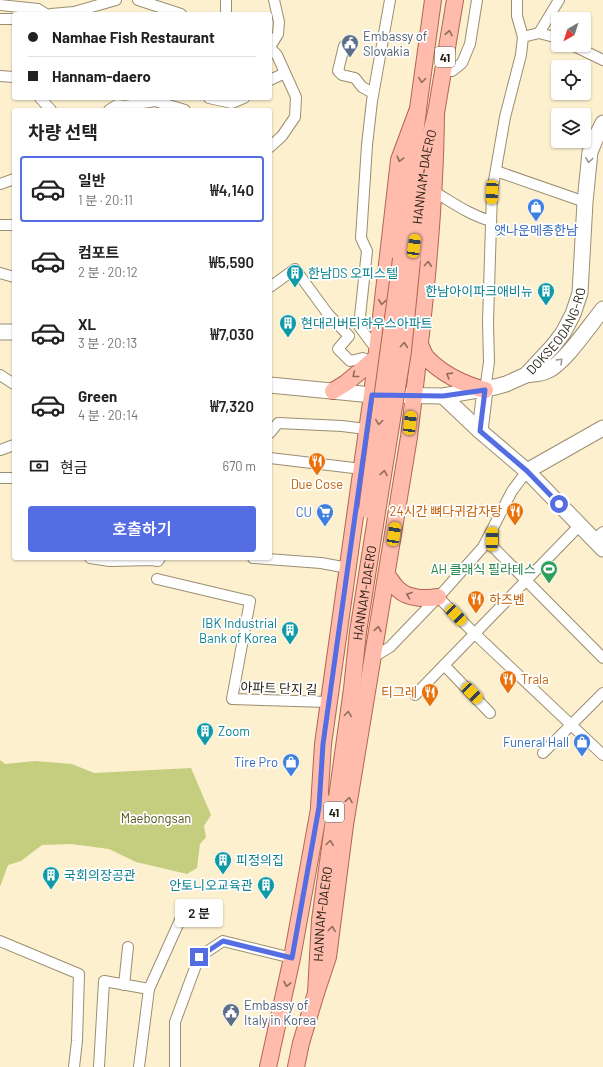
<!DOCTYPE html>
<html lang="ko">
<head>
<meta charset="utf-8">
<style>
  :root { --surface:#fff; --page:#f2f2f2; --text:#222; --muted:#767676; --line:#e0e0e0; --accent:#546de3 }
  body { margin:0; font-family:Barlow,"Noto Sans KR",sans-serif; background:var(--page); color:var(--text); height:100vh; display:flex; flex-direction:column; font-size:15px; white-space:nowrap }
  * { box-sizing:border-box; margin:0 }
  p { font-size:13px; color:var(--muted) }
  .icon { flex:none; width:22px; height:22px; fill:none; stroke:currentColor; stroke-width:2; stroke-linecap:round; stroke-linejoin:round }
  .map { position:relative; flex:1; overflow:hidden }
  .panel { position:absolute; left:12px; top:108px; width:260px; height:452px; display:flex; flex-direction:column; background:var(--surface); border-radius:4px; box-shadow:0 1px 3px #0004 }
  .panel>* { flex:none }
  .guide { position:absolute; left:12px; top:12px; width:260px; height:88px; border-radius:4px; box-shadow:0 1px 3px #0004; display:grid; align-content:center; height:88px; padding:0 16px; background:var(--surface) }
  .needle { width:26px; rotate:219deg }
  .controls { position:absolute; left:551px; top:12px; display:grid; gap:8px }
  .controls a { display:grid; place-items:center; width:40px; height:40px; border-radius:4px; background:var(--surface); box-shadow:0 1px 3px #0004; font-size:20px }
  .end { position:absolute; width:18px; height:18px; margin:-9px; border:5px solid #546de3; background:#fff; box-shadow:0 0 0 2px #fff }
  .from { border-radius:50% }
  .bubble { position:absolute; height:28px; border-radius:4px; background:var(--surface); box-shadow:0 1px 3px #0004; font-size:13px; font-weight:600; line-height:28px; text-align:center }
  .car { position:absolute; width:12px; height:24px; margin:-12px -6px; border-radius:5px; box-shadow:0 0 3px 1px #0007; background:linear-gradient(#f5c518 24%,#345 0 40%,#f5c518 0 76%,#345 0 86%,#f5c518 0) }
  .guide b { display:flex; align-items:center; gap:14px; height:38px; font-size:15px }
  .guide b+b { border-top:1px solid var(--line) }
  .guide i { width:10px; height:10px; background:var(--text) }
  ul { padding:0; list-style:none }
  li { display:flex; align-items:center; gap:12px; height:66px; margin:0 8px 6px; padding:0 8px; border:2px solid transparent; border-radius:4px }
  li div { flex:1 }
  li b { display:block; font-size:15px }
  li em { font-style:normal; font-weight:600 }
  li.on { border-color:var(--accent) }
  li>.icon { width:36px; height:36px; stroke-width:1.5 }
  h2 { padding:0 16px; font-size:18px; line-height:48px }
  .pay { display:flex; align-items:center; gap:10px; height:44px; padding:0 16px; font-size:15px }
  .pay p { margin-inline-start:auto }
  .primary-button { display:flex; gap:8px; margin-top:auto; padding:8px 16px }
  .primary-button a { flex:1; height:46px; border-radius:4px; background:var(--accent); color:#fff; font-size:16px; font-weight:600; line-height:46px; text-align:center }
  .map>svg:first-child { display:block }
  .green { fill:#c5cd7f }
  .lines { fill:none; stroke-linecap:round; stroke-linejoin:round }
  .street-casing { stroke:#9b8e71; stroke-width:12 }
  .secondary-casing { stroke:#9b8e71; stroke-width:17 }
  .primary-casing { stroke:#b26651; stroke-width:18 }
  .street { stroke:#fff; stroke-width:10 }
  .secondary { stroke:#fff; stroke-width:15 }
  .primary { stroke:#ffbbab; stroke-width:16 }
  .primary-bridge-casing { stroke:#b26651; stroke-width:18; stroke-linecap:butt }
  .primary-bridge { stroke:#ffbbab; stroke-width:16 }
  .oneway { stroke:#906c5e }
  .oneway2 { stroke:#9c9994 }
  .route { stroke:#546de3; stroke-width:5 }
  .labels { text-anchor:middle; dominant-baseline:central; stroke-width:3.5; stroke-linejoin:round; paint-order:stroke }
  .shield { fill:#fff; stroke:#646158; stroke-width:1 }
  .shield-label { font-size:12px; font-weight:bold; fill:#221d11 }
  .service-label { font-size:13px; fill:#4e5e75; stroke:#fff; text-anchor:start }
  .street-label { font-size:13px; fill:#221d11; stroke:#fff }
  .shop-label { font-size:13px; fill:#366cbe; stroke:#fff; text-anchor:end }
  .culture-label { font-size:13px; fill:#0d838f; stroke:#fff; text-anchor:start }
  .food-label { font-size:13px; fill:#c56008; stroke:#fff; text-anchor:end }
  .leisure-label { font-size:13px; fill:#27864d; stroke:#fff; text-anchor:end }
  .park-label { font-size:13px; fill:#53571b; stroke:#fff }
</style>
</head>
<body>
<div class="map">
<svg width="603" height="1067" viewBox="0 0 603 1067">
  <rect width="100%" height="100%" fill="#fdf0cf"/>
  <path class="green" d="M 0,760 L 5,764 L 35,761 L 72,764 L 94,773 L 191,768 L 211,815 L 204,826 L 206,837 L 200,844 L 197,868 L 187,874 L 136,862 L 109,849 L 71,844 L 42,845 L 21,861 L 8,865 L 0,887 Z"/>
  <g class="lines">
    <g class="street-casing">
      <g id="street">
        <path d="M 138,0 L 181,14"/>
        <path d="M 0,5 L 38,9 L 46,14"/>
        <path d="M 51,14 L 74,12 L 116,0"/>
        <path d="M 226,14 L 226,0"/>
        <path d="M 0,19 L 14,19"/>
        <path d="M 539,33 L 559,0"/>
        <path d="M 523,37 L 539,33 L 558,38"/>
        <path d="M 572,45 L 603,60"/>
        <path d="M 344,46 L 338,71 L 342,75 L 355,78 L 362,87 L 373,93"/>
        <path d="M 270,47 L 278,34 L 279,22 L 274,0"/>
        <path d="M 270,48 L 277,55 L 296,97 L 295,117 L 282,136 L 270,147"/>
        <path d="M 442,70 L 452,71 L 462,63 L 470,44 L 477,0"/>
        <path d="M 0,76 L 14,77"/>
        <path d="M 270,80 L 285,73"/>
        <path d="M 40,98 L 51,110"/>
        <path d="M 209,98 L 232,103 L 244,98"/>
        <path d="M 109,110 L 117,105 L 125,106 L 155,101 L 185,110"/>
        <path d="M 496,171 L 585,202"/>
        <path d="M 0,184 L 14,179"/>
        <path d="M 433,191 C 452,202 469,215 491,221"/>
        <path d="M 0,225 L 14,225"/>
        <path d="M 0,273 L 14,277"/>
        <path d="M 270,287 L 295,269 L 328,314 L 349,336 L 338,349 L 350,361 L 363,358 L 371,362"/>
        <path d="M 376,349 L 359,326 L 367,251 L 361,238 L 367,145 L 372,101 L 390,0"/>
        <path d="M 0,375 L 14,384"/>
        <path d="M 485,390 L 489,362 L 488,322 L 492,192 L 505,117 L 521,55 L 523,37 L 517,16 L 517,0"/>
        <path d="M 270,433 L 278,423 L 342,426 L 366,429"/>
        <path d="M 0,450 L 14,445"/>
        <path d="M 270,458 L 362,469"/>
        <path d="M 0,478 L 14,478"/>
        <path d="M 493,532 L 493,547 L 603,658"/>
        <path d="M 594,540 L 603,532"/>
        <path d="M 90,558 L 110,561 L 151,560 L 158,561 L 160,558"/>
        <path d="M 253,558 L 321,563 L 348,568"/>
        <path d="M 157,579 L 250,601 L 232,699 L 329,702"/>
        <path d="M 438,597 L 474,633 L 603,755"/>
        <path d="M 372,658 L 390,647 L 443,592 L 483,547 L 512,491 L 527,471"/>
        <path d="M 444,665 L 490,713"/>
        <path d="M 415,695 L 580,525"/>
        <path d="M 543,753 L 603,693"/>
        <path d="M 0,941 L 79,974 L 77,1041 L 74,1067"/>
        <path d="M 124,985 L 128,947"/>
        <path d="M 99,1067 L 104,981 L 149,989"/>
        <path d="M 139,1067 L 149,989 L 185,909"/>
        <path d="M 175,1067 L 175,1022 L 199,957 L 223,941 L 292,958"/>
      </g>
    </g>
    <g class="secondary-casing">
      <g id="secondary">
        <path d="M 0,332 L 14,332"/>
        <path d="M 526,375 C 532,374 541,374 547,371 C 564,364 590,325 603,309"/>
        <path id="s1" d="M 270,385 L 372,395 L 443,396 L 495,387 L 506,384 L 526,375 L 553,346 L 563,333 L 573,314 L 580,293 L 585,202 L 590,152 L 597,135 L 603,123"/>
        <path d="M 443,396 L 480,431 L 527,471 L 603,549"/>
        <path d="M 480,431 L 485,390"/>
        <path d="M 527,471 L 603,428"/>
      </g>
    </g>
    <g class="primary-casing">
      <g id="primary">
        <path d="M 401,259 L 418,109 L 433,0"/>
        <path id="s2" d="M 412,260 L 425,157 L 436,113 L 455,0"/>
        <path d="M 420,344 C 422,349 424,355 427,358 C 443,375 463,384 485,390"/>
        <path d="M 333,391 L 346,383 L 376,358"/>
        <path d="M 387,575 C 391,580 394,586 399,590 C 409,599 426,599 438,597"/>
        <path d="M 319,807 L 323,744 L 372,395 L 399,160 L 418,109"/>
        <path d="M 316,993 L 328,957 L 345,825 L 409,437 C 422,329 435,222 436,113"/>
        <path d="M 268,1067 L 292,958 L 321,798"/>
        <path id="s3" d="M 296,1067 L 301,1043 L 316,993 L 320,920 L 352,689 L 358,632 L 377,512"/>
      </g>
    </g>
    <use href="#street" class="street"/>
    <use href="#secondary" class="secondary"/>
    <use href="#primary" class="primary"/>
    <g class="primary-bridge-casing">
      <g id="primary-bridge">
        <path d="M 367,510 L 401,259"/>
        <path d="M 377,512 L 403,351 L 412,260"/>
      </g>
    </g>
    <use href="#primary-bridge" class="primary-bridge"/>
  </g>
  <defs><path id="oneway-chevron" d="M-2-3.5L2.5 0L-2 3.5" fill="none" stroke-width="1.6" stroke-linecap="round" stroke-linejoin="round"/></defs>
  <g class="oneway">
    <use href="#oneway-chevron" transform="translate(449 33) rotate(-80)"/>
    <use href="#oneway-chevron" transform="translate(422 80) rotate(98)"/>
    <use href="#oneway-chevron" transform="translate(400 159) rotate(105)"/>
    <use href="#oneway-chevron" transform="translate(428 264) rotate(-85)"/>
    <use href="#oneway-chevron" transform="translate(382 302) rotate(97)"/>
    <use href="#oneway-chevron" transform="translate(404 345) rotate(-85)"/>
    <use href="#oneway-chevron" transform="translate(355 375) rotate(141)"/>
    <use href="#oneway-chevron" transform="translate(449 375) rotate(-148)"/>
    <use href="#oneway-chevron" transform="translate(379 422) rotate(98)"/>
    <use href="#oneway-chevron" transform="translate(384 473) rotate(-80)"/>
    <use href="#oneway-chevron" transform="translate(409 595) rotate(-160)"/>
    <use href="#oneway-chevron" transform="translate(378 629) rotate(-80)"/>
    <use href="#oneway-chevron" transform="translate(348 714) rotate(-82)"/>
    <use href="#oneway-chevron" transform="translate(349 800) rotate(-81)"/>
    <use href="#oneway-chevron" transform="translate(330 843) rotate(-82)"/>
    <use href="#oneway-chevron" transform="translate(332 929) rotate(-83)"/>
    <use href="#oneway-chevron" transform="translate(287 984) rotate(102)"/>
  </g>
  <g class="oneway2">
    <use href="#oneway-chevron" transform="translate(589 160) rotate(97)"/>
    <use href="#oneway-chevron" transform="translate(560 361) rotate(-45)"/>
  </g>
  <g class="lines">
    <path class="route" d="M 199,957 L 223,941 L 292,958 L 319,807 L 323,744 L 372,395 L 443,396 L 485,390 L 480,431 L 527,471 L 559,504"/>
  </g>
  <defs>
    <g id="civic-pin" transform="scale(0.9)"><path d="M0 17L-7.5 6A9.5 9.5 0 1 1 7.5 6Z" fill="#5c6f8a" stroke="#fff"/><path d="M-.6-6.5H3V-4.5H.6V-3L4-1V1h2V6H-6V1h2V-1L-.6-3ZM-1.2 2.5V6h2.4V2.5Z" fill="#fff"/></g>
    <g id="shop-pin" transform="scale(0.9)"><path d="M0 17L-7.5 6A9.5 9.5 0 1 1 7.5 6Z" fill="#3f7fe0" stroke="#fff"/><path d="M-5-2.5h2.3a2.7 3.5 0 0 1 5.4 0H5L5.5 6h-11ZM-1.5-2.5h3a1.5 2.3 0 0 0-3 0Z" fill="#fff"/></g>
    <g id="building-pin" transform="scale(0.9)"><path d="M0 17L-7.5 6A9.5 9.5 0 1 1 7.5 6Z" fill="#0f9aa8" stroke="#fff"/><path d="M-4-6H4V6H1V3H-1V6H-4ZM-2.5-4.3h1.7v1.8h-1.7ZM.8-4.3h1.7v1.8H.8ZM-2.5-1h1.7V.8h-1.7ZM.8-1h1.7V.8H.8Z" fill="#fff"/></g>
    <g id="restaurant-pin" transform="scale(0.9)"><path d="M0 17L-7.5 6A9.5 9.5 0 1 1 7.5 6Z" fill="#e8710a" stroke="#fff"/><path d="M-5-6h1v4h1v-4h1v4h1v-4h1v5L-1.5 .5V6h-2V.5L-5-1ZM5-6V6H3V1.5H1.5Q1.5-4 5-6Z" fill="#fff"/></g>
    <g id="supermarket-pin" transform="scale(0.9)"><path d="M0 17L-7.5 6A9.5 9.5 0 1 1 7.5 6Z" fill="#3f7fe0" stroke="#fff"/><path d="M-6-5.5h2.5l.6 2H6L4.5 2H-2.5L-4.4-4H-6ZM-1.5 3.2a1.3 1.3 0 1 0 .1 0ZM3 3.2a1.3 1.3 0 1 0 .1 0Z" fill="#fff"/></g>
    <g id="stadium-pin" transform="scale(0.9)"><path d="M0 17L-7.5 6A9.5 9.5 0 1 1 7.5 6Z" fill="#2e9e5b" stroke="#fff"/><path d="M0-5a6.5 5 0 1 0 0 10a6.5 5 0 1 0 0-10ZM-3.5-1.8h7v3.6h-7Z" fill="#fff"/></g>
  </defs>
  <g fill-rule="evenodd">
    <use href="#civic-pin" x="350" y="43"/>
    <use href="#shop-pin" x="536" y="207"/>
    <use href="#building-pin" x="295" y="273"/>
    <use href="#building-pin" x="546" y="291"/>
    <use href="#building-pin" x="288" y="323"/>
    <use href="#restaurant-pin" x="317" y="461"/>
    <use href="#restaurant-pin" x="515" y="511"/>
    <use href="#supermarket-pin" x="325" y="512"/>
    <use href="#stadium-pin" x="549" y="569"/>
    <use href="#restaurant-pin" x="476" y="599"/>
    <use href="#building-pin" x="290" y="630"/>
    <use href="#restaurant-pin" x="508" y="679"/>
    <use href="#restaurant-pin" x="430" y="692"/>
    <use href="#building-pin" x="205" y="731"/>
    <use href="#shop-pin" x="582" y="742"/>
    <use href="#shop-pin" x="291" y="762"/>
    <use href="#building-pin" x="223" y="860"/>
    <use href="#building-pin" x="51" y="875"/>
    <use href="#building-pin" x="266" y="885"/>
    <use href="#civic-pin" x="231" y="1012"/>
  </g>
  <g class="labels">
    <g class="shield">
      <rect x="435" y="47" width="20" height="20" rx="3"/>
      <rect x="324" y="802" width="20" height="20" rx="3"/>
    </g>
    <g class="shield-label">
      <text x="445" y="57">41</text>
      <text x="334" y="812">41</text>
    </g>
    <g class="service-label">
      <text x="363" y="36">Embassy of<tspan x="363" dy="15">Slovakia</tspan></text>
      <text x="244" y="1005">Embassy of<tspan x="244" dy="15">Italy in Korea</tspan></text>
    </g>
    <g class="street-label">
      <text stroke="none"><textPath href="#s2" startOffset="84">HANNAM-DAERO</textPath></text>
      <text stroke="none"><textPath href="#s1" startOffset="314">DOKSEODANG-RO</textPath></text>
      <text stroke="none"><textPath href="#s3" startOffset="480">HANNAM-DAERO</textPath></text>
      <text transform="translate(279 688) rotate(2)">아파트 단지 길</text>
      <text stroke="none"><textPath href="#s3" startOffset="156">HANNAM-DAERO</textPath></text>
    </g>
    <g class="shop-label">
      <text x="536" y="230" text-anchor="middle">앳나운메종한남</text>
      <text x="312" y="512">CU</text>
      <text x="569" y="742">Funeral Hall</text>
      <text x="278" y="762">Tire Pro</text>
    </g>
    <g class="culture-label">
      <text x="308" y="273">한남DS 오피스텔</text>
      <text x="533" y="291" text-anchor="end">한남아이파크애비뉴</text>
      <text x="301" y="323">현대리버티하우스아파트</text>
      <text x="277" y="623" text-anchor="end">IBK Industrial<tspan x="277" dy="15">Bank of Korea</tspan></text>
      <text x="218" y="731">Zoom</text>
      <text x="236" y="860">피정의집</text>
      <text x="64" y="875">국회의장공관</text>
      <text x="253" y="885" text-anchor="end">안토니오교육관</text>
    </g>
    <g class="food-label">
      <text x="317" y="484" text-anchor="middle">Due Cose</text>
      <text x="502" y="511">24시간 뼈다귀감자탕</text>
      <text x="489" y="599" text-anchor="start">하즈벤</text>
      <text x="521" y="679" text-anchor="start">Trala</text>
      <text x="417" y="692">티그레</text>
    </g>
    <g class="leisure-label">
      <text x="536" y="569">AH 클래식 필라테스</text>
    </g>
    <g class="park-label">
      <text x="156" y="818">Maebongsan</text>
    </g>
  </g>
</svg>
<div class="controls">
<a><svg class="needle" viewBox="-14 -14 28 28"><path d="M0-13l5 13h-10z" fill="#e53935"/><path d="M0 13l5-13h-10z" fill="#767676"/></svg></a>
<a><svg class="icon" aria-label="locate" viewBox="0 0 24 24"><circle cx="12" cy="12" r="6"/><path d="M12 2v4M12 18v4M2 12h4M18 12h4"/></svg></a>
<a><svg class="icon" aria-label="layers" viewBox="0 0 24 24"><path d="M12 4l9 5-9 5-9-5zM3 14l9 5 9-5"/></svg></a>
</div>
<i class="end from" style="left:559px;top:504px"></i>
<i class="end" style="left:199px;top:957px"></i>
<div class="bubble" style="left:175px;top:899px;width:48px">2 분</div>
<i class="car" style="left:492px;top:192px;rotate:182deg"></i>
<i class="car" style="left:414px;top:246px;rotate:8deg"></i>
<i class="car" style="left:410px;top:423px;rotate:7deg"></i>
<i class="car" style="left:394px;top:534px;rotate:9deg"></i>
<i class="car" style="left:492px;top:539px;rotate:1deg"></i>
<i class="car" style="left:456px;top:615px;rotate:136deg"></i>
<i class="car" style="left:472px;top:693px;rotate:136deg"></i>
<div class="guide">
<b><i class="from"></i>Namhae Fish Restaurant</b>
<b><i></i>Hannam-daero</b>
</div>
<section class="panel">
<h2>차량 선택</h2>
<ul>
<li class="on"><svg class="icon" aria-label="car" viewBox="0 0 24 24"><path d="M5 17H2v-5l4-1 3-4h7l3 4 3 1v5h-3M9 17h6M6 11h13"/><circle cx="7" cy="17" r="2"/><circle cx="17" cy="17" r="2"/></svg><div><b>일반</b><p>1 분 · 20:11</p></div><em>₩4,140</em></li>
<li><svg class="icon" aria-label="car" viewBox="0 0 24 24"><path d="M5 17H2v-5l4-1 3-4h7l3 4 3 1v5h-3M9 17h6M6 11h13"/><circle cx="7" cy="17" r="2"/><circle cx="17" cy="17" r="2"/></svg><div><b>컴포트</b><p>2 분 · 20:12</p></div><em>₩5,590</em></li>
<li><svg class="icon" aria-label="car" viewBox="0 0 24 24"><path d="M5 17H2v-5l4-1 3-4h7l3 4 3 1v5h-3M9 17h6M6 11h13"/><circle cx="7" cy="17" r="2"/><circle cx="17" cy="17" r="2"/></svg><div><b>XL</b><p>3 분 · 20:13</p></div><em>₩7,030</em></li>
<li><svg class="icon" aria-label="car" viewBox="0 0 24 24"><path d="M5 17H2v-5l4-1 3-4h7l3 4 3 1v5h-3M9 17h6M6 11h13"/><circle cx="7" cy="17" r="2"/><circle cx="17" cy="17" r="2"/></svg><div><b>Green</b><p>4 분 · 20:14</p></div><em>₩7,320</em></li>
</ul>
<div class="pay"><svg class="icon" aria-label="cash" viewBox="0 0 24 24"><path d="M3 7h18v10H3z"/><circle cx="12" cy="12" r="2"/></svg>현금<p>670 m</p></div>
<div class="primary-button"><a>호출하기</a></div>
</section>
</div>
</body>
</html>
